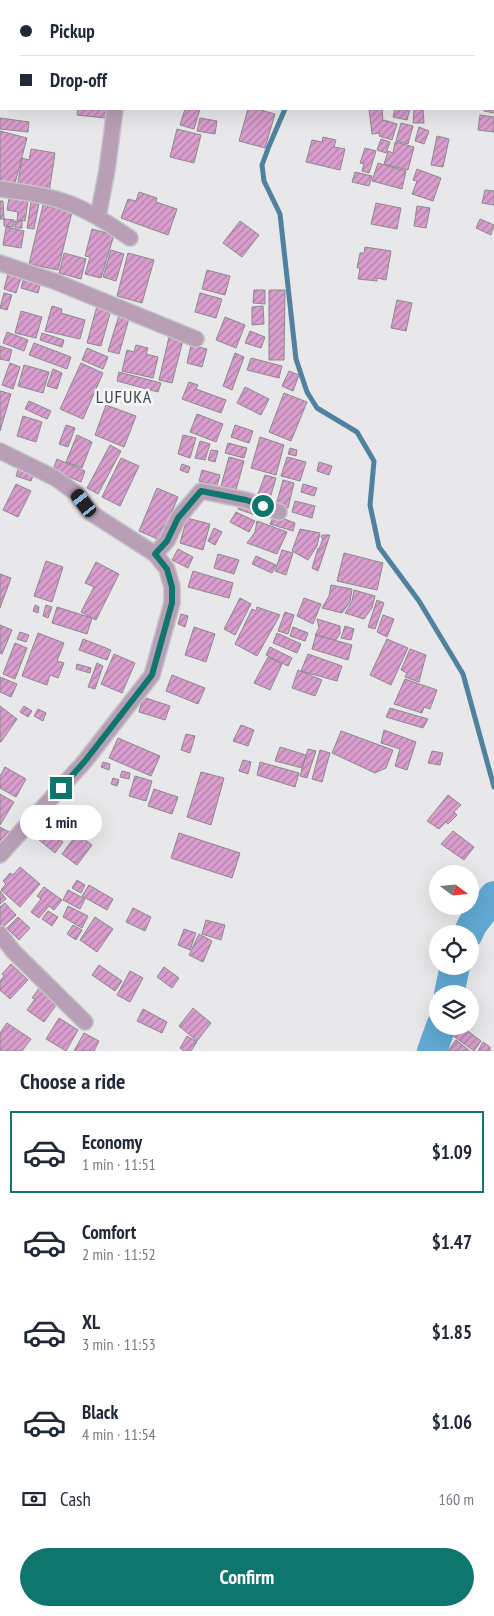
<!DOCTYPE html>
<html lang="en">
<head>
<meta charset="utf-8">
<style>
  :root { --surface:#fff; --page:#f2f2f3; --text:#1f2937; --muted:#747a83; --line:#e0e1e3; --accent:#0f766e }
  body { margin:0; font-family:"PT Sans Narrow",sans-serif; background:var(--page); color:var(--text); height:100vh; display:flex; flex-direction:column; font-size:19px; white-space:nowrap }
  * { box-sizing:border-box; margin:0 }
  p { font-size:16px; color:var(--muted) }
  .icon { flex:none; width:28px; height:28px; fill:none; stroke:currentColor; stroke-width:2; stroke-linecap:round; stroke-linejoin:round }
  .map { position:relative; height:1051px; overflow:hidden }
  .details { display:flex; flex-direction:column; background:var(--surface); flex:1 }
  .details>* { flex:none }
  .banner { position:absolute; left:0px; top:0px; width:495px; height:110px; box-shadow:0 5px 20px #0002; display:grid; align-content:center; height:110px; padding:0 20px; background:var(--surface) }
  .needle { width:32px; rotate:106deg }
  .fabs { position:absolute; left:429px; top:865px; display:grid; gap:10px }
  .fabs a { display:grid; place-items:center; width:50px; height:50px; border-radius:50%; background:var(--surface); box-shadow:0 5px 20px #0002; font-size:25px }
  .end { position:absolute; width:22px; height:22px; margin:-11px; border:6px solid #0f766e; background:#fff; box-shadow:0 0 0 2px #fff }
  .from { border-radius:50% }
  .bubble { position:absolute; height:35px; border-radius:18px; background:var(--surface); box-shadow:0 5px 20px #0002; font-size:16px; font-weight:700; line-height:35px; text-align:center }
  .car { position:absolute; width:15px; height:30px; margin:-15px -8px; border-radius:6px; box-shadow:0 0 4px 1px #0007; background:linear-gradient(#222 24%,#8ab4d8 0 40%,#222 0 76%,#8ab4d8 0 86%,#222 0) }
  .banner b { display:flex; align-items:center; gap:18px; height:48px; font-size:19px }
  .banner b+b { border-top:1px solid var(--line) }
  .banner i { width:12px; height:12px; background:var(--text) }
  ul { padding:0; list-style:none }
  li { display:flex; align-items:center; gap:15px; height:82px; margin:0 10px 8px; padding:0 10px; border:2px solid transparent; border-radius:0px }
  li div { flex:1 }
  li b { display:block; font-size:19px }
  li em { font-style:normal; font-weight:700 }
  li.current { border-color:var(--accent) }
  li>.icon { width:45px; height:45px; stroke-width:1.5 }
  h2 { padding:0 20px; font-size:22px; line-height:60px }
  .pay { display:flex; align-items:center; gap:12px; height:55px; padding:0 20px; font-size:19px }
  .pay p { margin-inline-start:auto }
  .primary-button { display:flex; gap:10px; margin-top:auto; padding:10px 20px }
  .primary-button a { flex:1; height:58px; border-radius:30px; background:var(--accent); color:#fff; font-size:20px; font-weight:700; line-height:58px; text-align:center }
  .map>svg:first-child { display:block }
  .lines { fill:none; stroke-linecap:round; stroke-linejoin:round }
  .stream { stroke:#5082a0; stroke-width:5 }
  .river { stroke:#61a9d3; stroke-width:30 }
  .building { fill:url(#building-hatch); stroke:#8b8a8b }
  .street-casing { stroke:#c5c5c8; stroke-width:18 }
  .street { stroke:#b89fb6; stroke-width:15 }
  .route { stroke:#0f766e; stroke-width:6 }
  .labels { text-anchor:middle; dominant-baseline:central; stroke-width:5; stroke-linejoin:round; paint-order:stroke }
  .quarter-label { font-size:18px; letter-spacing:1px; fill:#434345; stroke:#f5f6f8 }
</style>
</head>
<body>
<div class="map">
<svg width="494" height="1051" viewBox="0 0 494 1051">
  <defs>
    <pattern id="building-hatch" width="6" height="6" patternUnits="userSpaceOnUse" patternTransform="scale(1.25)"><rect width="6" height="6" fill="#d99dce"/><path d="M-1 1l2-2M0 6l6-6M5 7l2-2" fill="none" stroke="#b080a7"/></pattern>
  </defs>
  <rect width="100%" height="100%" fill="#e8e8eb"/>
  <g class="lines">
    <g class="stream">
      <path d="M 287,1 L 287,0"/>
      <path d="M 285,109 L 269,146 L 262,165 L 264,181 L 280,214 L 296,359 L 307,392 L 317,408 L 357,432 L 374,461 L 370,505 L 379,547 L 419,601 L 463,674 L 494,787"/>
    </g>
    <g class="river">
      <path d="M 468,934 L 472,925 L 494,896"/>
      <path d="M 449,994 L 455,966"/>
      <path d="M 432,1051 L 441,1026"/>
    </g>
  </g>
  <g class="building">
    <rect x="72" y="0" width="29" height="1"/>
    <path d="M 154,0 L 176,0 L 179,1 L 154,1 Z"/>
    <rect x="0" y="24" width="1" height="23"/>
    <path d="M 494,96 L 494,113 L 484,111 L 484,109 L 494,109 Z"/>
    <path d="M 78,109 L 106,109 L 105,118 L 77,115 Z"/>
    <path d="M 185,109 L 200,109 L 194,129 L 180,125 Z"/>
    <path d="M 248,109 L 257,109 L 275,114 L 265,148 L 239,141 Z"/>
    <path d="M 369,109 L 382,109 L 383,121 L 384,120 L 397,124 L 392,140 L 379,136 L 380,133 L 372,134 Z"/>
    <path d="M 395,109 L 410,109 L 407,120 L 393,117 Z"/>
    <path d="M 414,109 L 423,109 L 424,123 L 413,123 Z"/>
    <path d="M 480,115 L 494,117 L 494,132 L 478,130 Z"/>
    <path d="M 0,118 L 29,122 L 28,132 L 0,129 Z"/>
    <path d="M 200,118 L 217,121 L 215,134 L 197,131 Z"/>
    <path d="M 401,123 L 413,126 L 408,144 L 396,141 Z"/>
    <path d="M 419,127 L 429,131 L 424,144 L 415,141 Z"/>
    <path d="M 177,129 L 201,135 L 194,163 L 170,157 Z"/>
    <path d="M 0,131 L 27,138 L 14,187 L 0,183 Z"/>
    <path d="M 437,136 L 449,139 L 443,167 L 431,165 Z"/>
    <path d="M 323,137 L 336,140 L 334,147 L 345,149 L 340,170 L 306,162 L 312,140 L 322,142 Z"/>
    <path d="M 381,139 L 390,142 L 386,153 L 377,150 Z"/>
    <path d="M 395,142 L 414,147 L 408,170 L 384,164 L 388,151 L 393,153 Z"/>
    <path d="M 365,148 L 376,151 L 369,173 L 362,171 L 364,164 L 360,163 Z"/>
    <path d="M 31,149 L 55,153 L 49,193 L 17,188 L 22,158 L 29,160 Z"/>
    <path d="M 378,163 L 406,171 L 402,189 L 372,181 Z"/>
    <path d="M 417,169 L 441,178 L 433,201 L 412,194 L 417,181 L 413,180 Z"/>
    <path d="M 355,172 L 372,176 L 369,186 L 352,182 Z"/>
    <path d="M 485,190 L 494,191 L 494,205 L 482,203 Z"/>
    <path d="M 139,192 L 157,198 L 156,202 L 177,209 L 168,235 L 121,218 L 128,199 L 136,201 Z"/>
    <path d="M 9,198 L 28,201 L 25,221 L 17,220 L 18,212 L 7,210 Z"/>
    <path d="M 0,201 L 3,201 L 4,219 L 0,219 Z"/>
    <path d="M 31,202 L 39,203 L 34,229 L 27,228 Z"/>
    <path d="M 376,203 L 401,208 L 397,229 L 371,224 Z"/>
    <path d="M 43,205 L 72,212 L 58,270 L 29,264 Z"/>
    <path d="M 417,206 L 430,208 L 426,228 L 414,226 Z"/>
    <path d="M 4,219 L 14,220 L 13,227 L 4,226 Z"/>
    <path d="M 480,219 L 494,225 L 491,235 L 476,228 Z"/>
    <rect x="15" y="221" width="7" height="7"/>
    <path d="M 240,221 L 259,235 L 242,257 L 223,243 Z"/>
    <path d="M 6,227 L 24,231 L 21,248 L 3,245 Z"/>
    <path d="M 92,229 L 114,235 L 101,278 L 85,274 L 90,257 L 85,256 Z"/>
    <path d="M 365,247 L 391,251 L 386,280 L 377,278 L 377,281 L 358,279 L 360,268 L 357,268 L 360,253 L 364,253 Z"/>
    <path d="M 111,250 L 124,254 L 116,281 L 103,277 Z"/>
    <path d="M 64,253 L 86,259 L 81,279 L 59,273 Z"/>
    <path d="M 128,253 L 154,260 L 142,303 L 117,296 Z"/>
    <path d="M 207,270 L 230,276 L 225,295 L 202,289 Z"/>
    <path d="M 8,274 L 21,278 L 16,293 L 4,289 Z"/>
    <path d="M 24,277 L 41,282 L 38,293 L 21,288 Z"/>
    <path d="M 254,290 L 265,290 L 265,304 L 253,303 Z"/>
    <path d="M 269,290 L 285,290 L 284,360 L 269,360 Z"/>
    <path d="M 4,293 L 12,295 L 7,310 L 0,308 Z"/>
    <path d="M 200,293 L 222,299 L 216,318 L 195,312 Z"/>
    <path d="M 397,300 L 412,303 L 406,331 L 391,328 Z"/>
    <path d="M 52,306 L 62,309 L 61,313 L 85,320 L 80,339 L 45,331 Z"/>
    <path d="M 97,306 L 111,310 L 101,346 L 87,343 Z"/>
    <path d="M 263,306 L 264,324 L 252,325 L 252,307 Z"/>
    <path d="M 21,311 L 42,317 L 36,338 L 15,333 Z"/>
    <path d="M 120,312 L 130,315 L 119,354 L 108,351 Z"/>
    <path d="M 225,317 L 245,325 L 236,348 L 216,340 Z"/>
    <path d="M 250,331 L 265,337 L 261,348 L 245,343 Z"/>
    <path d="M 7,332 L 28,340 L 24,351 L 3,343 Z"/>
    <path d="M 42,333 L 64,340 L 62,347 L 40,340 Z"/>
    <path d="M 169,337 L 183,340 L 172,383 L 159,380 Z"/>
    <path d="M 34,343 L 71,357 L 67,369 L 29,355 Z"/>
    <path d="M 136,345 L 148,348 L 146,354 L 158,357 L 153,378 L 122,371 L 127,350 L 134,352 Z"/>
    <path d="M 191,345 L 207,349 L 202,367 L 187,363 Z"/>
    <path d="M 0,346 L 12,350 L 9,361 L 0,359 Z"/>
    <path d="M 87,348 L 108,357 L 103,369 L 82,360 Z"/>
    <path d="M 235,353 L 244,357 L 232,390 L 223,386 Z"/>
    <path d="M 251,358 L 282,366 L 279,378 L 247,370 Z"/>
    <path d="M 10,363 L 20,367 L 13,389 L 2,385 Z"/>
    <path d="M 81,363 L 103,373 L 83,419 L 60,409 Z"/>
    <path d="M 24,365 L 49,372 L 43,393 L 18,386 Z"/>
    <path d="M 53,369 L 62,373 L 57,389 L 47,386 Z"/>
    <path d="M 289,371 L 299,375 L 293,391 L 282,386 Z"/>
    <path d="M 119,372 L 161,383 L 158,392 L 117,381 Z"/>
    <path d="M 189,382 L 198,385 L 196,389 L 226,400 L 221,413 L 182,399 Z"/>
    <path d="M 245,387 L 269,399 L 261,415 L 237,403 Z"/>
    <path d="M 0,391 L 11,394 L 0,431 Z"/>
    <path d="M 284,393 L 307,402 L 291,441 L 269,432 Z"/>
    <path d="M 29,401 L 51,411 L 47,419 L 25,409 Z"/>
    <path d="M 106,405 L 136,416 L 124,447 L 95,435 Z"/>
    <path d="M 197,414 L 223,424 L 216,442 L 190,432 Z"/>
    <path d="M 23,416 L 42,422 L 36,442 L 17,436 Z"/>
    <path d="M 66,425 L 75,428 L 68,447 L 59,444 Z"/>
    <path d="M 235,425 L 253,431 L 249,443 L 231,437 Z"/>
    <path d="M 77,435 L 92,442 L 82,468 L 66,462 Z"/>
    <path d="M 183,435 L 196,438 L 190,458 L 178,454 Z"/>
    <path d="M 260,437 L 284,445 L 276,475 L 251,468 Z"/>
    <path d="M 200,441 L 210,444 L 205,460 L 195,458 Z"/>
    <path d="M 228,443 L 247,448 L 244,458 L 225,453 Z"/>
    <path d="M 110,445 L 121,451 L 98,494 L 87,488 Z"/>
    <path d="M 290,448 L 297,450 L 296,456 L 288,454 Z"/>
    <path d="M 211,450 L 218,451 L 215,462 L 208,460 Z"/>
    <path d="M 229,457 L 244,461 L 236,490 L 221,486 Z"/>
    <path d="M 287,457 L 306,462 L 300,481 L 281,476 Z"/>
    <path d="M 121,458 L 139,466 L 120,506 L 102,497 Z"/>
    <path d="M 57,459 L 85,471 L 81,482 L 53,470 Z"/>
    <path d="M 319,462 L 332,466 L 329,475 L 317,471 Z"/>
    <path d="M 182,464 L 190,467 L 188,473 L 180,470 Z"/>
    <path d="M 19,467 L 34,473 L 31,481 L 16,476 Z"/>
    <path d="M 202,470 L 220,475 L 217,486 L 199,481 Z"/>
    <path d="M 265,475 L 276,478 L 270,498 L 258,494 Z"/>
    <path d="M 283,480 L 294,483 L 288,508 L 276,505 Z"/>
    <path d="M 16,484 L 31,491 L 18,517 L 3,510 Z"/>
    <path d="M 303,484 L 317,488 L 314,496 L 301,492 Z"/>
    <path d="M 157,488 L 178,497 L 160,540 L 139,531 Z"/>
    <path d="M 295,501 L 315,506 L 312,518 L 292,512 Z"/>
    <path d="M 240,502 L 258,508 L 255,515 L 238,509 Z"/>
    <path d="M 236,512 L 255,521 L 249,532 L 230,522 Z"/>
    <path d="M 274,515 L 295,523 L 293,531 L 270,524 Z"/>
    <path d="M 187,518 L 210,524 L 203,550 L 180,543 Z"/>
    <path d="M 257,521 L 287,532 L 277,554 L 247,543 L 255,532 Z"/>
    <path d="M 214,528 L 222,532 L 215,545 L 208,541 Z"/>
    <path d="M 300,529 L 320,533 L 317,546 L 308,560 L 292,551 Z"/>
    <path d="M 322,535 L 330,535 L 318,571 L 312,568 L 318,548 L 319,549 L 323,538 L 321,537 Z"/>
    <path d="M 178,549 L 193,557 L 188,568 L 172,560 Z"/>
    <path d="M 282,550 L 293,553 L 286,575 L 275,571 Z"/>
    <path d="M 344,553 L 383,563 L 377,590 L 337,581 Z"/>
    <path d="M 218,554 L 239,560 L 234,574 L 214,568 Z"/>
    <path d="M 256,556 L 276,565 L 272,573 L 252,564 Z"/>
    <path d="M 46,561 L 63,567 L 52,602 L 34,596 Z"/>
    <path d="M 96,562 L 119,574 L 96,620 L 81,612 L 94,587 L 85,583 Z"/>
    <path d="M 193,571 L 233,583 L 229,598 L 188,587 Z"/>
    <path d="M 0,574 L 11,578 L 0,608 Z"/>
    <path d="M 331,585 L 352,589 L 350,602 L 342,613 L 322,608 L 329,596 Z"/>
    <path d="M 354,590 L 375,596 L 372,608 L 364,619 L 345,613 L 352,601 Z"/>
    <path d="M 240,598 L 251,604 L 235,635 L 224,629 Z"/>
    <path d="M 304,598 L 321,604 L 313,624 L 297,616 Z"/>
    <path d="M 377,600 L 384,603 L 375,629 L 368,627 Z"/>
    <path d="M 35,605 L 39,607 L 38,613 L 33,611 Z"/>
    <path d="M 46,605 L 52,607 L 48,618 L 43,616 Z"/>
    <path d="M 57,607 L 92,618 L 87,634 L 52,623 Z"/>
    <path d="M 257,607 L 280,615 L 257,656 L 235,644 L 252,609 L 256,611 Z"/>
    <path d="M 285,612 L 294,615 L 288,634 L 278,631 Z"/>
    <path d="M 181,614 L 188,616 L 185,627 L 178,624 Z"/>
    <path d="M 383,615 L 394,619 L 387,637 L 377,632 Z"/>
    <path d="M 317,619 L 340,626 L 340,634 L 335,641 L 315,635 L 319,628 Z"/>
    <path d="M 0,625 L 12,630 L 2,654 L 0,653 Z"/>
    <path d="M 345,626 L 354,629 L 351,640 L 341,638 Z"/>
    <path d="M 194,627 L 215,634 L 206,662 L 185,655 Z"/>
    <path d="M 293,627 L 308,633 L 305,641 L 290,636 Z"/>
    <path d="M 20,632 L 29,635 L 26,642 L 17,639 Z"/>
    <path d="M 38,633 L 64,643 L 57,661 L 64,663 L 58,678 L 50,675 L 47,685 L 22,676 Z"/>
    <path d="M 277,633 L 301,644 L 297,653 L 273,643 Z"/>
    <path d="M 316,635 L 352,645 L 348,660 L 312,649 Z"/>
    <path d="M 83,639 L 111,650 L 107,660 L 79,650 Z"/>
    <path d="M 387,639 L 408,648 L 391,685 L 370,675 Z"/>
    <path d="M 15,643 L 27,648 L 15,679 L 3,674 Z"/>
    <path d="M 270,647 L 292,658 L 288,666 L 266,655 Z"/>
    <path d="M 410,649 L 426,655 L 419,682 L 405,677 L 407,673 L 401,670 Z"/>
    <path d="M 114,654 L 135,663 L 122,693 L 101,684 Z"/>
    <path d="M 308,654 L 342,666 L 337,681 L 301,671 Z"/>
    <path d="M 268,657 L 282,664 L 270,690 L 254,683 Z"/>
    <path d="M 97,663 L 103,666 L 95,689 L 88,687 Z"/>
    <path d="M 77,664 L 91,668 L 90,673 L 76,669 Z"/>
    <path d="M 298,670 L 322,680 L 315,696 L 292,688 Z"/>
    <path d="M 172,675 L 205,688 L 198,704 L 166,691 Z"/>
    <path d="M 0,677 L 17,684 L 11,697 L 0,692 Z"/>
    <path d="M 405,679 L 437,690 L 430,709 L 424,707 L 422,713 L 394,704 Z"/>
    <path d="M 143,697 L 170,706 L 165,720 L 139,712 Z"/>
    <path d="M 0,706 L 17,719 L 1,742 L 0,742 Z"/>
    <path d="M 24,706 L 32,711 L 28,717 L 20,712 Z"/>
    <path d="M 390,708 L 428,719 L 423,728 L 386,717 Z"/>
    <path d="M 38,709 L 46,713 L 43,721 L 34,716 Z"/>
    <path d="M 241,725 L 254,730 L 248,746 L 233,741 Z"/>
    <path d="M 384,730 L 416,742 L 407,770 L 395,766 L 400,749 L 381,743 Z"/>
    <path d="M 341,731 L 393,750 L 386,768 L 375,773 L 332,753 Z"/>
    <path d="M 186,734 L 195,736 L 190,753 L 181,750 Z"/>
    <path d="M 118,738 L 160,756 L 151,776 L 109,758 Z"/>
    <path d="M 280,747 L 306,755 L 302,768 L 275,761 Z"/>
    <path d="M 308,749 L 316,751 L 307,778 L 300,776 Z"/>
    <path d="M 320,750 L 330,753 L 322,782 L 312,779 Z"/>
    <path d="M 432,751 L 443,753 L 440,765 L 428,763 Z"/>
    <path d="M 243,760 L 251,762 L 248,774 L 239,771 Z"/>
    <path d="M 103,762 L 110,764 L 109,770 L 101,767 Z"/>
    <path d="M 260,762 L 299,773 L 295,787 L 257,775 Z"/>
    <path d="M 5,767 L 26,779 L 16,797 L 0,788 L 0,776 Z"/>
    <path d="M 122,771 L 130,773 L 129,779 L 120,777 Z"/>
    <path d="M 201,772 L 224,778 L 211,825 L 187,817 Z"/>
    <path d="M 135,776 L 152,781 L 146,801 L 129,796 Z"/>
    <path d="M 113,778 L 119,780 L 117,786 L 111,784 Z"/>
    <path d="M 154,789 L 178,797 L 172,814 L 148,806 Z"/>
    <path d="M 0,794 L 14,802 L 0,825 Z"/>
    <path d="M 448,795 L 461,805 L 454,812 L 457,815 L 448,824 L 446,822 L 439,829 L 427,821 Z"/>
    <path d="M 58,815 L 73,827 L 65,838 L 50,826 Z"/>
    <path d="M 0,827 L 11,833 L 0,853 Z"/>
    <path d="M 48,829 L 63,842 L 55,853 L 39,840 Z"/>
    <path d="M 453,831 L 474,847 L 464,860 L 441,844 Z"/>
    <path d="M 179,833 L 240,853 L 232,878 L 171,858 Z"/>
    <path d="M 77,834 L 92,845 L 77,865 L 62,854 Z"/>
    <path d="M 20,867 L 40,884 L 20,907 L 1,890 L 6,884 L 3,881 L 10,873 L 13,875 Z"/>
    <path d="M 77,880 L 85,885 L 81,893 L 72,888 Z"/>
    <path d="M 89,885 L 113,899 L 107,910 L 82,896 Z"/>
    <path d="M 44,887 L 62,900 L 54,910 L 49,906 L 39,918 L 31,912 L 41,899 L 37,896 Z"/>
    <path d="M 68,890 L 85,899 L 80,909 L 63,900 Z"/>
    <path d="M 0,891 L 6,899 L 0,904 Z"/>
    <path d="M 5,903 L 16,915 L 2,928 L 0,925 L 0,907 Z"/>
    <path d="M 68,906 L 88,916 L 82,928 L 63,917 Z"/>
    <path d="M 133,908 L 151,917 L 145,931 L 126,922 Z"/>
    <path d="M 48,911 L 58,917 L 52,926 L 42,919 Z"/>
    <path d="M 18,917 L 30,928 L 19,940 L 7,928 Z"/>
    <path d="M 95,917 L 113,929 L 97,952 L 80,940 Z"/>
    <path d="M 206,920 L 225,925 L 221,940 L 202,934 Z"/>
    <path d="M 73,925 L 82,930 L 76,940 L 67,934 Z"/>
    <path d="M 184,929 L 196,933 L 190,950 L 178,945 Z"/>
    <path d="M 199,934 L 212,941 L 203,962 L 189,955 Z"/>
    <path d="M 11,964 L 28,980 L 10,999 L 0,990 L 0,981 L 4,976 L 2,974 Z"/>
    <path d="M 99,965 L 122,981 L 115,991 L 92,975 Z"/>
    <path d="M 164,967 L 179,978 L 172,988 L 157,977 Z"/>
    <path d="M 130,971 L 143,978 L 130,1002 L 117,995 Z"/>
    <path d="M 40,987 L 59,1001 L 44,1022 L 27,1010 L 35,999 L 32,998 Z"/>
    <path d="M 193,1008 L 211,1023 L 197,1041 L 179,1026 Z"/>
    <path d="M 143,1009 L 167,1022 L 162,1033 L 137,1021 Z"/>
    <path d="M 59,1018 L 78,1030 L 66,1051 L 46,1039 Z"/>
    <path d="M 7,1023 L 31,1039 L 22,1051 L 0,1051 L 0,1033 Z"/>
    <path d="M 459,1026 L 461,1026 L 481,1041 L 474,1051 L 452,1035 Z"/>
    <path d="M 84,1033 L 99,1041 L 94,1051 L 74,1051 Z"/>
    <path d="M 187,1036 L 197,1042 L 191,1051 L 184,1051 L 180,1048 Z"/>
    <path d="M 456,1040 L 470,1051 L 448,1051 Z"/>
    <path d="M 483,1042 L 490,1047 L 490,1051 L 478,1051 Z"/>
  </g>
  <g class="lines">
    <g class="street-casing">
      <g id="street">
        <path d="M 134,1 L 135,0"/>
        <path d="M 0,189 C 21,192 42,194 62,201 C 87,209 109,224 130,238"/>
        <path d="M 98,217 L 107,170 L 115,109"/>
        <path d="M 0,263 L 54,281 L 196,339"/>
        <path d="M 0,451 L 55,478 L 76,493 L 91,513 L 155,554 L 167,569 L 172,587 L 172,603 L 152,675 L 85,761 L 0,855"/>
        <path d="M 155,554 L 167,541 L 178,518 L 201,491 L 246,500 L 279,512"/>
        <path d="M 0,934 L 13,951 L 85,1022"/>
      </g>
    </g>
    <use href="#street" class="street"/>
  </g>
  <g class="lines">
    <path class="route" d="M 61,788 L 85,761 L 152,675 L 172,603 L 172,587 L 167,569 L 155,554 L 167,541 L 178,518 L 201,491 L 246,500 L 263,506"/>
  </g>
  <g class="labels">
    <g class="quarter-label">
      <text x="124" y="396">LUFUKA</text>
    </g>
  </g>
</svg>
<div class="fabs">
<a><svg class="needle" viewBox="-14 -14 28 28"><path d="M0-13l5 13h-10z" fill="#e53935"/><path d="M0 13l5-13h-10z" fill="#747a83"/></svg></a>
<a><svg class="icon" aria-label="locate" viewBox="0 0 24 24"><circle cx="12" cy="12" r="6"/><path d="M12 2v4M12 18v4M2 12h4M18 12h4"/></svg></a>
<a><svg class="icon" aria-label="layers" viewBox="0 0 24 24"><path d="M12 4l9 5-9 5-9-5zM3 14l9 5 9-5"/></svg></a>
</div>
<i class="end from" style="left:263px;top:506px"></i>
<i class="end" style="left:61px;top:788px"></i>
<div class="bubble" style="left:20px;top:805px;width:82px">1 min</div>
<i class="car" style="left:84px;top:503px;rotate:323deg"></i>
<div class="banner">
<b><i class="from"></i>Pickup</b>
<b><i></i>Drop-off</b>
</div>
</div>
<section class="details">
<h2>Choose a ride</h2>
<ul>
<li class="current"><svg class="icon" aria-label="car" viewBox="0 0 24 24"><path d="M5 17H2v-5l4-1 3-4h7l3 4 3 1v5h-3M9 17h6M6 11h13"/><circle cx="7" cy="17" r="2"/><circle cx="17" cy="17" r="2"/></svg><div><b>Economy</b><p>1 min · 11:51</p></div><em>$1.09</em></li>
<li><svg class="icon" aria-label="car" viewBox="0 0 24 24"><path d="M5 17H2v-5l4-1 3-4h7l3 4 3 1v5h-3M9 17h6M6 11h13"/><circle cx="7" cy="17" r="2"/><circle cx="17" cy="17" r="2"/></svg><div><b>Comfort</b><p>2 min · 11:52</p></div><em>$1.47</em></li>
<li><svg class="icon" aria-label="car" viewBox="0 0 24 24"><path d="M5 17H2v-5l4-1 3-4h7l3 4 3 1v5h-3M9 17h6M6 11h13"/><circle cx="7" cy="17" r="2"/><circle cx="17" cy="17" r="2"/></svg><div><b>XL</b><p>3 min · 11:53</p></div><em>$1.85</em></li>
<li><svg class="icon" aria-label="car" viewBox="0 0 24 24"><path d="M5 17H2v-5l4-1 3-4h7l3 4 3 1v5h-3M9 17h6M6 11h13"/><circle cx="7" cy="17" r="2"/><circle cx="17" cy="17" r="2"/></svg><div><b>Black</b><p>4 min · 11:54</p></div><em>$1.06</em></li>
</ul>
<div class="pay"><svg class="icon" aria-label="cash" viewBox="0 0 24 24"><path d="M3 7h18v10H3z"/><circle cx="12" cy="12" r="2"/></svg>Cash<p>160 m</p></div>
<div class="primary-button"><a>Confirm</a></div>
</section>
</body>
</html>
